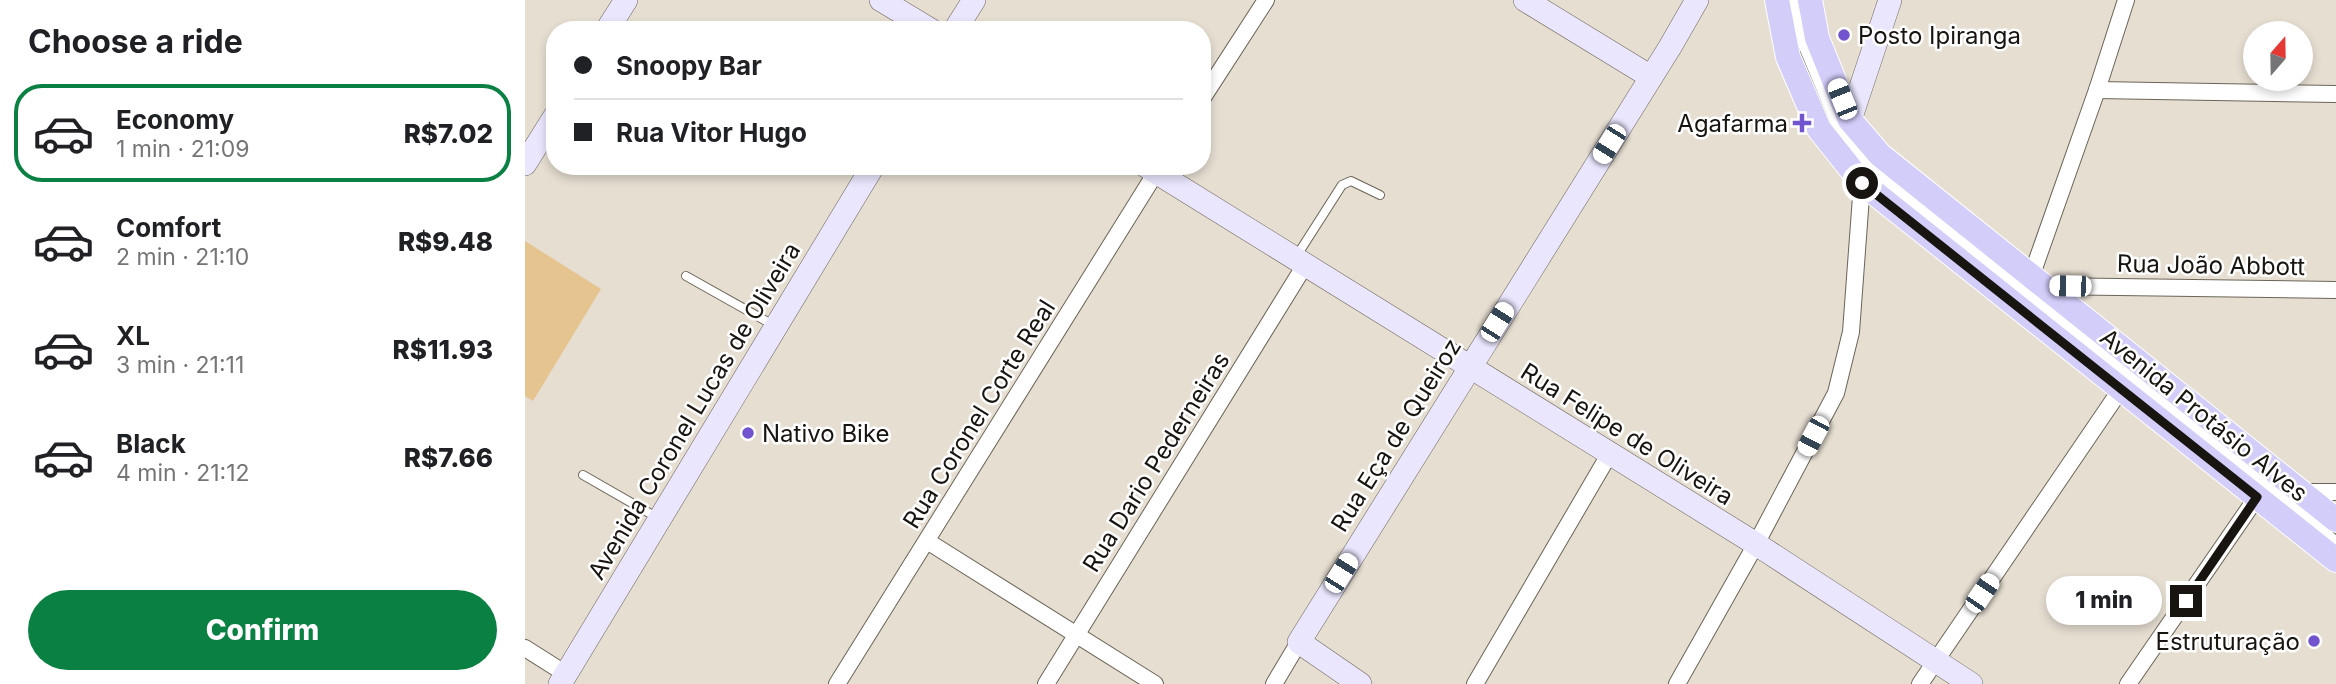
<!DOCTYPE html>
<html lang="en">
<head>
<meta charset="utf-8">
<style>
  :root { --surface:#fff; --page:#f2f2f2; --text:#202124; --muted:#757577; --line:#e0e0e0; --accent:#0b8043 }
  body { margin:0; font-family:Inter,sans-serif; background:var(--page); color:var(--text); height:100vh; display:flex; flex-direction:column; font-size:26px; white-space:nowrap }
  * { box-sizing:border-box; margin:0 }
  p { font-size:23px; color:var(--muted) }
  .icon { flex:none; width:38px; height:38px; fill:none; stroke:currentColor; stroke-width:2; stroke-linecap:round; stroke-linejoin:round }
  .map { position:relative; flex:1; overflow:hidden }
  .sheet { display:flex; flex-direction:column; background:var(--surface); width:525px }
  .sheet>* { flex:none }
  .banner { position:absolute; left:21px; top:21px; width:665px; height:154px; border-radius:28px; box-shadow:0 4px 10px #0003; display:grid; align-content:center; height:154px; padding:0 28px; background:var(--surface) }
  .needle { width:46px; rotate:20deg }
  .controls { position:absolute; left:1718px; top:21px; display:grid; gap:14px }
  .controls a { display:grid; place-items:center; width:70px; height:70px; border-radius:50%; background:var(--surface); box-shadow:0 4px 10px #0003; font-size:35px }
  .end { position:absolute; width:32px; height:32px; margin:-16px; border:9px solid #181511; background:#fff; box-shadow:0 0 0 4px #fff }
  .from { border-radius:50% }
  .bubble { position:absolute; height:49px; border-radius:24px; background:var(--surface); box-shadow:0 4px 10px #0003; font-size:23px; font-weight:800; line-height:49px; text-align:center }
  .car { position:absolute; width:21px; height:42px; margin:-21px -10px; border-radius:9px; box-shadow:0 0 5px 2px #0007; background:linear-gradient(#fff 24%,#345 0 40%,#fff 0 76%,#345 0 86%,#fff 0) }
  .banner b { display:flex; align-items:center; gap:24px; height:66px; font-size:26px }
  .banner b+b { border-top:2px solid var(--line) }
  .banner i { width:18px; height:18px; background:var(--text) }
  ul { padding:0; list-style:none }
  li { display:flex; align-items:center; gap:21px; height:98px; margin:0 14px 10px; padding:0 14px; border:4px solid transparent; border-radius:28px }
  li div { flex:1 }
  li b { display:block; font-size:26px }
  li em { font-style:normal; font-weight:800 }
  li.current { border-color:var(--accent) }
  li>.icon { width:63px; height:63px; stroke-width:1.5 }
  h2 { padding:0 28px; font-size:32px; line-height:84px }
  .action { display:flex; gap:14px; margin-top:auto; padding:14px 28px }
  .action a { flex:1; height:80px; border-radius:42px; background:var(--accent); color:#fff; font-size:28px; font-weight:800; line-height:80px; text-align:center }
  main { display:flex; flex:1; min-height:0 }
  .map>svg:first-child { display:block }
  .green { fill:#e5c48f }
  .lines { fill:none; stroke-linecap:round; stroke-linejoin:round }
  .lane-casing { stroke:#6b6458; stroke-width:10 }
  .street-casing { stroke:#6b6458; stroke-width:18 }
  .secondary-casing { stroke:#6b6458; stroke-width:24 }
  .primary-casing { stroke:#fff; stroke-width:26 }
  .lane { stroke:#fff; stroke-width:8 }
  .street { stroke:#fff; stroke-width:16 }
  .secondary { stroke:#e9e6fd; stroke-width:23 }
  .primary { stroke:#d3cdfa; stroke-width:24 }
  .route { stroke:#181511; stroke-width:9 }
  .poi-dot { fill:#7154ce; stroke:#fff; stroke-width:2.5 }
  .labels { text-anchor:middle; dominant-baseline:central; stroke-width:5; stroke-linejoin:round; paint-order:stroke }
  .poi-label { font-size:24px; fill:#181511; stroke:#fff; text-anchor:start }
  .street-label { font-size:24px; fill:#181511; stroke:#fff }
</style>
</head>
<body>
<main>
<section class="sheet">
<h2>Choose a ride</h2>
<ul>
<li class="current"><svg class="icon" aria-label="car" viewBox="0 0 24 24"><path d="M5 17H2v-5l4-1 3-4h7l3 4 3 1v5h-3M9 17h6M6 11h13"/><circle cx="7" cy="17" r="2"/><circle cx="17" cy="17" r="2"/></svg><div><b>Economy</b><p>1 min · 21:09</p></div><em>R$7.02</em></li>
<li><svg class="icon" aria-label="car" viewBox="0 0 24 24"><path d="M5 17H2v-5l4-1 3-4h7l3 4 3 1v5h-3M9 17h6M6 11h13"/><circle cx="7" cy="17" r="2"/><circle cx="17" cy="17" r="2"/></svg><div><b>Comfort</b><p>2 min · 21:10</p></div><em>R$9.48</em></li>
<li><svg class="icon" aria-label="car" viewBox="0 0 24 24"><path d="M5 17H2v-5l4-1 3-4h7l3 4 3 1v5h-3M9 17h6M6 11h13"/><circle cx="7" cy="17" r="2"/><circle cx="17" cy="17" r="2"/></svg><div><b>XL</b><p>3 min · 21:11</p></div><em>R$11.93</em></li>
<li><svg class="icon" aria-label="car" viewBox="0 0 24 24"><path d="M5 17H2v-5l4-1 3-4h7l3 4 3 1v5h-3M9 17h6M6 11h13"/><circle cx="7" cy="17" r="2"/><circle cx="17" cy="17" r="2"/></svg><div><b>Black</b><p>4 min · 21:12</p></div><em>R$7.66</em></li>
</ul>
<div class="action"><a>Confirm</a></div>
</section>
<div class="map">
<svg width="1811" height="684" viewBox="0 0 1811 684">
  <rect width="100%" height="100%" fill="#e6ded1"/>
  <path class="green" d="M 0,241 L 76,289 L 8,401 L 0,396 Z"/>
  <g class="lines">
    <g class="lane-casing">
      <g id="lane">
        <path d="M 1268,0 L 1278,47 L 1310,124 L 1346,169 L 1811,540"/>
        <path d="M 771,257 L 817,185 L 826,181 L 855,195"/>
        <path d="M 161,276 L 250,326"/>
        <path d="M 58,475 L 133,518"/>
      </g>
    </g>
    <g class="street-casing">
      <g id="street">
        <path d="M 1572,90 L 1811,94"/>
        <path d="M 677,99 L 741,0"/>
        <path d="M 1506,277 L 1572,90 L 1601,0"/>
        <path d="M 1518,286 L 1811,290"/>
        <path d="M 1775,492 L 1811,492"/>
        <path d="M 402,541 L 630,684"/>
        <path d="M 0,648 L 41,674"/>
        <path d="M 312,684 L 635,166"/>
        <path d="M 521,684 L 780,265"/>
        <path d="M 749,684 L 774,642"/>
        <path d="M 950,684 L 1085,453"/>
        <path d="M 1152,684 L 1231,544 L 1311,393 L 1326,332 L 1337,183"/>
        <path d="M 1395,684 L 1596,389"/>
        <path d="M 1603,684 L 1732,497"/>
      </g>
    </g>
    <g class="secondary-casing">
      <g id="secondary">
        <path d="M 356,0 L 406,30"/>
        <path d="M 1000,0 L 1126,77"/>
        <path d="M 82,30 L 101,0"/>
        <path d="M 430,30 L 449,0"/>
        <path d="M 1325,120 L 1365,0"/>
        <path d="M 0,164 L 30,116"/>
        <path d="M 621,166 L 1231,544 L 1446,684"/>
        <path d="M 35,684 L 348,166"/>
        <path d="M 835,684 L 774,642 L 1145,47 L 1172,0"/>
      </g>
    </g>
    <g class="primary-casing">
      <g id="primary">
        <path d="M 1252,0 L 1263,57 L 1294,129 L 1337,183 L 1811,560"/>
        <path d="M 1285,0 L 1292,38 L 1325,120 L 1355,155 L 1811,520"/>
      </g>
    </g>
    <use href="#lane" class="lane"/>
    <use href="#street" class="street"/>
    <use href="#secondary" class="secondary"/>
    <use href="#primary" class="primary"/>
  </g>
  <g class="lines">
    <path class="route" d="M 1337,183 L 1732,497 L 1661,601"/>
  </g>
  <g class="poi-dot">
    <circle cx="1319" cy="35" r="7"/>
    <path d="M1273.5 112.5h7v7h7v7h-7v7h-7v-7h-7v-7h7z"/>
    <circle cx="223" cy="433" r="7"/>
    <circle cx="1789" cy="641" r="7"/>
  </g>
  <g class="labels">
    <g class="poi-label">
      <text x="1333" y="35">Posto Ipiranga</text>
      <text x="1263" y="123" text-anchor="end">Agafarma</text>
      <text x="237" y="433">Nativo Bike</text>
      <text x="1775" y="641" text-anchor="end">Estruturação</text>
    </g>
    <g class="street-label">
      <text transform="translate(1686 265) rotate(1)">Rua João Abbott</text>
      <text transform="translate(169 411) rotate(-59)">Avenida Coronel Lucas de Oliveira</text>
      <text transform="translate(454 414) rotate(-58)">Rua Coronel Corte Real</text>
      <text transform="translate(1679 415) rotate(39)">Avenida Protásio Alves</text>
      <text transform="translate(1102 434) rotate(32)">Rua Felipe de Oliveira</text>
      <text transform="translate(871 435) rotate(-58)">Rua Eça de Queiroz</text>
      <text transform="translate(631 462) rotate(-58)">Rua Dario Pederneiras</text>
    </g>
  </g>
</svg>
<div class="controls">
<a><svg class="needle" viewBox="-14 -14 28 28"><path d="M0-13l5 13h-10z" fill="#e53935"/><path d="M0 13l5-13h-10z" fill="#757577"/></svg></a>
</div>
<i class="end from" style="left:1337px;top:183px"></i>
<i class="end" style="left:1661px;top:601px"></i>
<div class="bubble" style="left:1521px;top:576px;width:116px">1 min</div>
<i class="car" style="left:1317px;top:99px;rotate:338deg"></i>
<i class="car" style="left:1084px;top:144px;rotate:212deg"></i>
<i class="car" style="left:1545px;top:286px;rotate:271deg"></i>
<i class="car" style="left:972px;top:322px;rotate:32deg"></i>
<i class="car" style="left:1288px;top:436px;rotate:208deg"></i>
<i class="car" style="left:816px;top:573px;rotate:32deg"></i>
<i class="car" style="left:1457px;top:593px;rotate:34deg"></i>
<div class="banner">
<b><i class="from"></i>Snoopy Bar</b>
<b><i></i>Rua Vitor Hugo</b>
</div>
</div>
</main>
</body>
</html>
